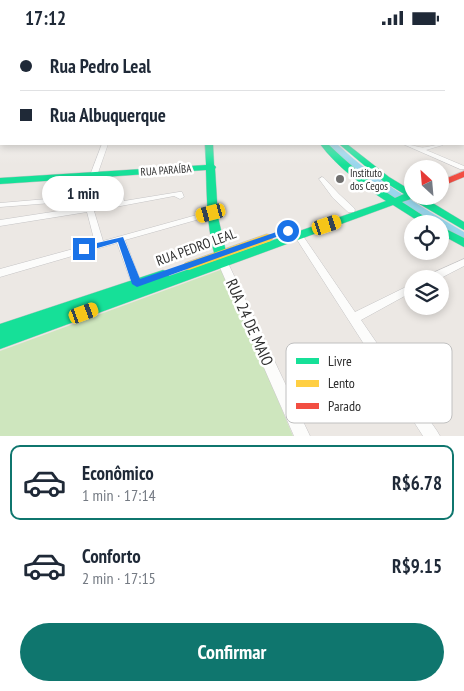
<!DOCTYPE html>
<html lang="pt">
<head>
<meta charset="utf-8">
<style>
  :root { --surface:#fff; --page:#f6f6f7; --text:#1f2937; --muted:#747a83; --line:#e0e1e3; --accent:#0f766e }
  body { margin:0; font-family:"PT Sans Narrow",sans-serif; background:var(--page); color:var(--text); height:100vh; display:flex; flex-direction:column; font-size:19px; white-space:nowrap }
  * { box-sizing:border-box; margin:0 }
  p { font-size:16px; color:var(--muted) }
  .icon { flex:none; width:28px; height:28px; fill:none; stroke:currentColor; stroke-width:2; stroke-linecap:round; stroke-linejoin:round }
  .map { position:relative; height:401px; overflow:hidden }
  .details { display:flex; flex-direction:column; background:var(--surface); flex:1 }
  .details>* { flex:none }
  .banner { position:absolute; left:0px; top:0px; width:465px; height:110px; box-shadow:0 2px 8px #0003; display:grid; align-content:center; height:110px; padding:0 20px; background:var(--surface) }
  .needle { width:32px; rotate:334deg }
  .fabs { position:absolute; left:404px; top:125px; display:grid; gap:10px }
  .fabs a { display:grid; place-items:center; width:45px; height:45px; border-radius:50%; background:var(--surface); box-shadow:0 2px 8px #0003; font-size:25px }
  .end { position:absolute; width:22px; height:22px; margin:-11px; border:6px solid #1a73e8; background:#fff; box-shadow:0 0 0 2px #fff }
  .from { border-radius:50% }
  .bubble { position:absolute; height:35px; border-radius:18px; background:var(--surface); box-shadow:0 2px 8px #0003; font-size:16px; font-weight:800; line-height:35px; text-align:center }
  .car { position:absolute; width:15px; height:30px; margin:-15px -8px; border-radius:6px; box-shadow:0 0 4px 1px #0007; background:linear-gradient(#f5c518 24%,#345 0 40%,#f5c518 0 76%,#345 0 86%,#f5c518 0) }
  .banner b { display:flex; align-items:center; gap:18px; height:48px; font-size:19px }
  .banner b+b { border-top:1px solid var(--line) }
  .banner i { width:12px; height:12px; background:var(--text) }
  ul { padding:9px 0 0; list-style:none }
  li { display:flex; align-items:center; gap:15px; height:75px; margin:0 10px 8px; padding:0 10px; border:2px solid transparent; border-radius:10px }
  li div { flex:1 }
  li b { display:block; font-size:19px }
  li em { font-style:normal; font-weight:800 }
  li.current { border-color:var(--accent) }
  li>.icon { width:45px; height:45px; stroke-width:1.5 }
  .action { display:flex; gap:10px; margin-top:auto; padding:10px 20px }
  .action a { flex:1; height:58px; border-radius:30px; background:var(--accent); color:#fff; font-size:20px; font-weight:800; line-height:58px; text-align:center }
  .status { display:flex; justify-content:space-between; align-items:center; height:35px; padding:0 25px; background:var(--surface); direction:ltr }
  .status svg { height:14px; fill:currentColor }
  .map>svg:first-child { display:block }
  .green { fill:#cee6be }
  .water { fill:#99d6ec }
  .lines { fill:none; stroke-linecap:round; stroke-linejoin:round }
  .street-casing { stroke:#c5c4c5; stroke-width:1 }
  .fast-casing { stroke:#c5c4c5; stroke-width:1 }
  .slow-casing { stroke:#c5c4c5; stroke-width:1 }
  .jam-casing { stroke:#c5c4c5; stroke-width:1 }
  .street { fill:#fcfcfb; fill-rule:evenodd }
  .fast { fill:#16e098; fill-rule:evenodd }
  .slow { fill:#ffcf43; fill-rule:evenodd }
  .jam { fill:#f24e42; fill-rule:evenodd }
  .route { fill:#1a73e8 }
  .poi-dot { fill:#706f6e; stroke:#fff; stroke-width:2 }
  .labels { text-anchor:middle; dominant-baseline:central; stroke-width:5; stroke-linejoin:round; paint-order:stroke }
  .far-street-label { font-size:11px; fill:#2e2e2e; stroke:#fff }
  .far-poi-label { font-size:11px; fill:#2e2e2e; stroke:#fff; text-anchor:start }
  .street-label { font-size:14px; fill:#2e2e2e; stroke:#fff }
  .near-street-label { font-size:16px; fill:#2e2e2e; stroke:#fff }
  .key { fill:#fff; stroke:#c0c0c0; stroke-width:1 }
  .key-label { font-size:14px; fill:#2e2e2e }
</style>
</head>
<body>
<div class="status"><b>17:12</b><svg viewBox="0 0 49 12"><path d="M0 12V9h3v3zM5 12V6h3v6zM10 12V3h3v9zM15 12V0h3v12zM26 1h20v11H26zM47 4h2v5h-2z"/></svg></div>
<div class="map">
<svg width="464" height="401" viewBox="0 0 464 401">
  <rect width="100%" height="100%" fill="#ece8e4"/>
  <path class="green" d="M 223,234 L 293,401 L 0,401 L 0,316 Z"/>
  <path class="water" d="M 327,109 L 337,109 C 375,145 419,170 464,197 L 464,206 L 440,192 L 440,189 L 434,189 L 357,139 Z"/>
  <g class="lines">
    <g class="street-casing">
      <g id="street">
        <rect x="0" y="82" width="1" height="3"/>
        <path d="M 102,109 L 108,109 L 90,161 L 116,159 L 123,160 L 124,166 L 179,157 L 182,157 L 184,162 L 180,164 L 174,161 L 94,176 L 103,206 L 211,176 L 215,178 L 214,180 L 125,205 L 144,255 L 143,258 L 139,259 L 135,258 L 134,255 L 117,208 L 0,242 L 0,234 L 95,208 L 87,177 L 0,191 L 0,185 L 117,167 L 116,163 L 0,172 L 0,168 L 82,161 Z"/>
        <path d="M 403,109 C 410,109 413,111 419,112 C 425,114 436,109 444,109 L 443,110 L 426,115 L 464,131 L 464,134 L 460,134 Z"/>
        <path d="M 322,142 L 324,143 L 339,159 L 354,173 L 355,175 L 354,177 L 348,177 L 333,163 L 319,144 Z"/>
        <path d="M 298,197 L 301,198 L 355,277 L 412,249 L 412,257 L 361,285 L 437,396 L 440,401 L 423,401 L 294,200 Z"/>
        <path d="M 464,224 L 464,231 L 439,244 L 425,244 L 426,241 Z"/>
        <path d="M 223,225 L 226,226 L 228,228 L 310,401 L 294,401 L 218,228 L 220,226 Z"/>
      </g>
    </g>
    <g class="fast-casing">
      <g id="fast">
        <path d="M 205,109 L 213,109 L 214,130 L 216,132 L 215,134 L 218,182 L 227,221 L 386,166 C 363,151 337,132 320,109 L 328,109 C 349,129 370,147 395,163 L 404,159 L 383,146 L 339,109 L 347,109 L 389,142 L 412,156 L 412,161 L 421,161 L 464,187 L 464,195 L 411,164 L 402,167 L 436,189 L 423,189 L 393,170 L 0,314 L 0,289 L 163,235 L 168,237 L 169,241 L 216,225 C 207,195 207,166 206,135 L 0,149 L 0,143 L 206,130 Z"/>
        <path d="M 440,191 L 464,203 L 464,212 L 440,199 Z"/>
      </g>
    </g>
    <g class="slow-casing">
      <path id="slow" d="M 267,199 L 271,200 L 273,203 L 271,206 L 189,235 L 185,234 L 183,231 L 185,228 Z"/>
    </g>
    <g class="jam-casing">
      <path id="jam" d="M 464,136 L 464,142 L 440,152 L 440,146 Z"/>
    </g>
    <use href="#street" class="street"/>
    <use href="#fast" class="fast"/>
    <use href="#slow" class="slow"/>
    <use href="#jam" class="jam"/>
  </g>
  <linearGradient id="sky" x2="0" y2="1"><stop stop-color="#88c2ea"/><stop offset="0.57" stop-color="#f6f5f3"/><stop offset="1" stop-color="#f6f5f3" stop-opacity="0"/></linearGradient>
  <rect width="464" height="130" fill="url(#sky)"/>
  <path class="route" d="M 288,193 L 292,196 L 290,197 L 137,252 L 132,249 L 118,207 L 84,217 L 79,214 L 84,211 L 123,202 L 140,244 Z"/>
  <circle class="poi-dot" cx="340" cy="144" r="5"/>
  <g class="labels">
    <g class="far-street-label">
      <text transform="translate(166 135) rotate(-4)">RUA PARAÍBA</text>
    </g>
    <g class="far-poi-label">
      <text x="350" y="138">Instituto<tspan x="350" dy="13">dos Cegos</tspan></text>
    </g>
    <g class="street-label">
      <text transform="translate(196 212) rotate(-20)">RUA PEDRO LEAL</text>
    </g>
    <g class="near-street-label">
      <text transform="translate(250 287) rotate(66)">RUA 24 DE MAIO</text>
    </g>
  </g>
  <rect x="286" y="308" width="166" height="80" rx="8" class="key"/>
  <rect x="296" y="323" width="23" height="6" fill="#16e098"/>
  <rect x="296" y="345" width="23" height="7" fill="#ffcf43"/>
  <rect x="296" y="368" width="23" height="6" fill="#f24e42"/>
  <g class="key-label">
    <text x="328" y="331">Livre</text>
    <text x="328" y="353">Lento</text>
    <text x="328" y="376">Parado</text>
  </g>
</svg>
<div class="fabs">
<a><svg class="needle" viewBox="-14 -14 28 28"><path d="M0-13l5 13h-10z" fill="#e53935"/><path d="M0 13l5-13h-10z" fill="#747a83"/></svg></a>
<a><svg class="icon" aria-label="locate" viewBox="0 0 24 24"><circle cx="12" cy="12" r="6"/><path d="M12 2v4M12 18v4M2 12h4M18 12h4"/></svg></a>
<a><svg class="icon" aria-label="layers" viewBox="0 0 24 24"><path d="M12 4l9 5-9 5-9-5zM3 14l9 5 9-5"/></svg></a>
</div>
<i class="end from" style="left:288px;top:196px"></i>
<i class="end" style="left:84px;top:214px"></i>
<div class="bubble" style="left:42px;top:141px;width:82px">1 min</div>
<i class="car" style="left:211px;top:178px;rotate:255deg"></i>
<i class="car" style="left:327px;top:190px;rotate:72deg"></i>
<i class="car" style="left:84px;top:278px;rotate:70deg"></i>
<div class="banner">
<b><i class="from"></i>Rua Pedro Leal</b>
<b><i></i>Rua Albuquerque</b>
</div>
</div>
<section class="details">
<ul>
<li class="current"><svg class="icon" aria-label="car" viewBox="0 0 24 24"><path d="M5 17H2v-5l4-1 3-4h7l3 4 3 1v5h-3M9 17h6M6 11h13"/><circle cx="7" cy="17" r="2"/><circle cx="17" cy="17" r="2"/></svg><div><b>Econômico</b><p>1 min · 17:14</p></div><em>R$6.78</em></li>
<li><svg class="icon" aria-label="car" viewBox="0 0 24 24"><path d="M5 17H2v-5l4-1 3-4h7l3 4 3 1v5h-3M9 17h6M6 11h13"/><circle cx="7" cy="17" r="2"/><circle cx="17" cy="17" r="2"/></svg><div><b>Conforto</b><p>2 min · 17:15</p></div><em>R$9.15</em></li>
</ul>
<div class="action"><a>Confirmar</a></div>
</section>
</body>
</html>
